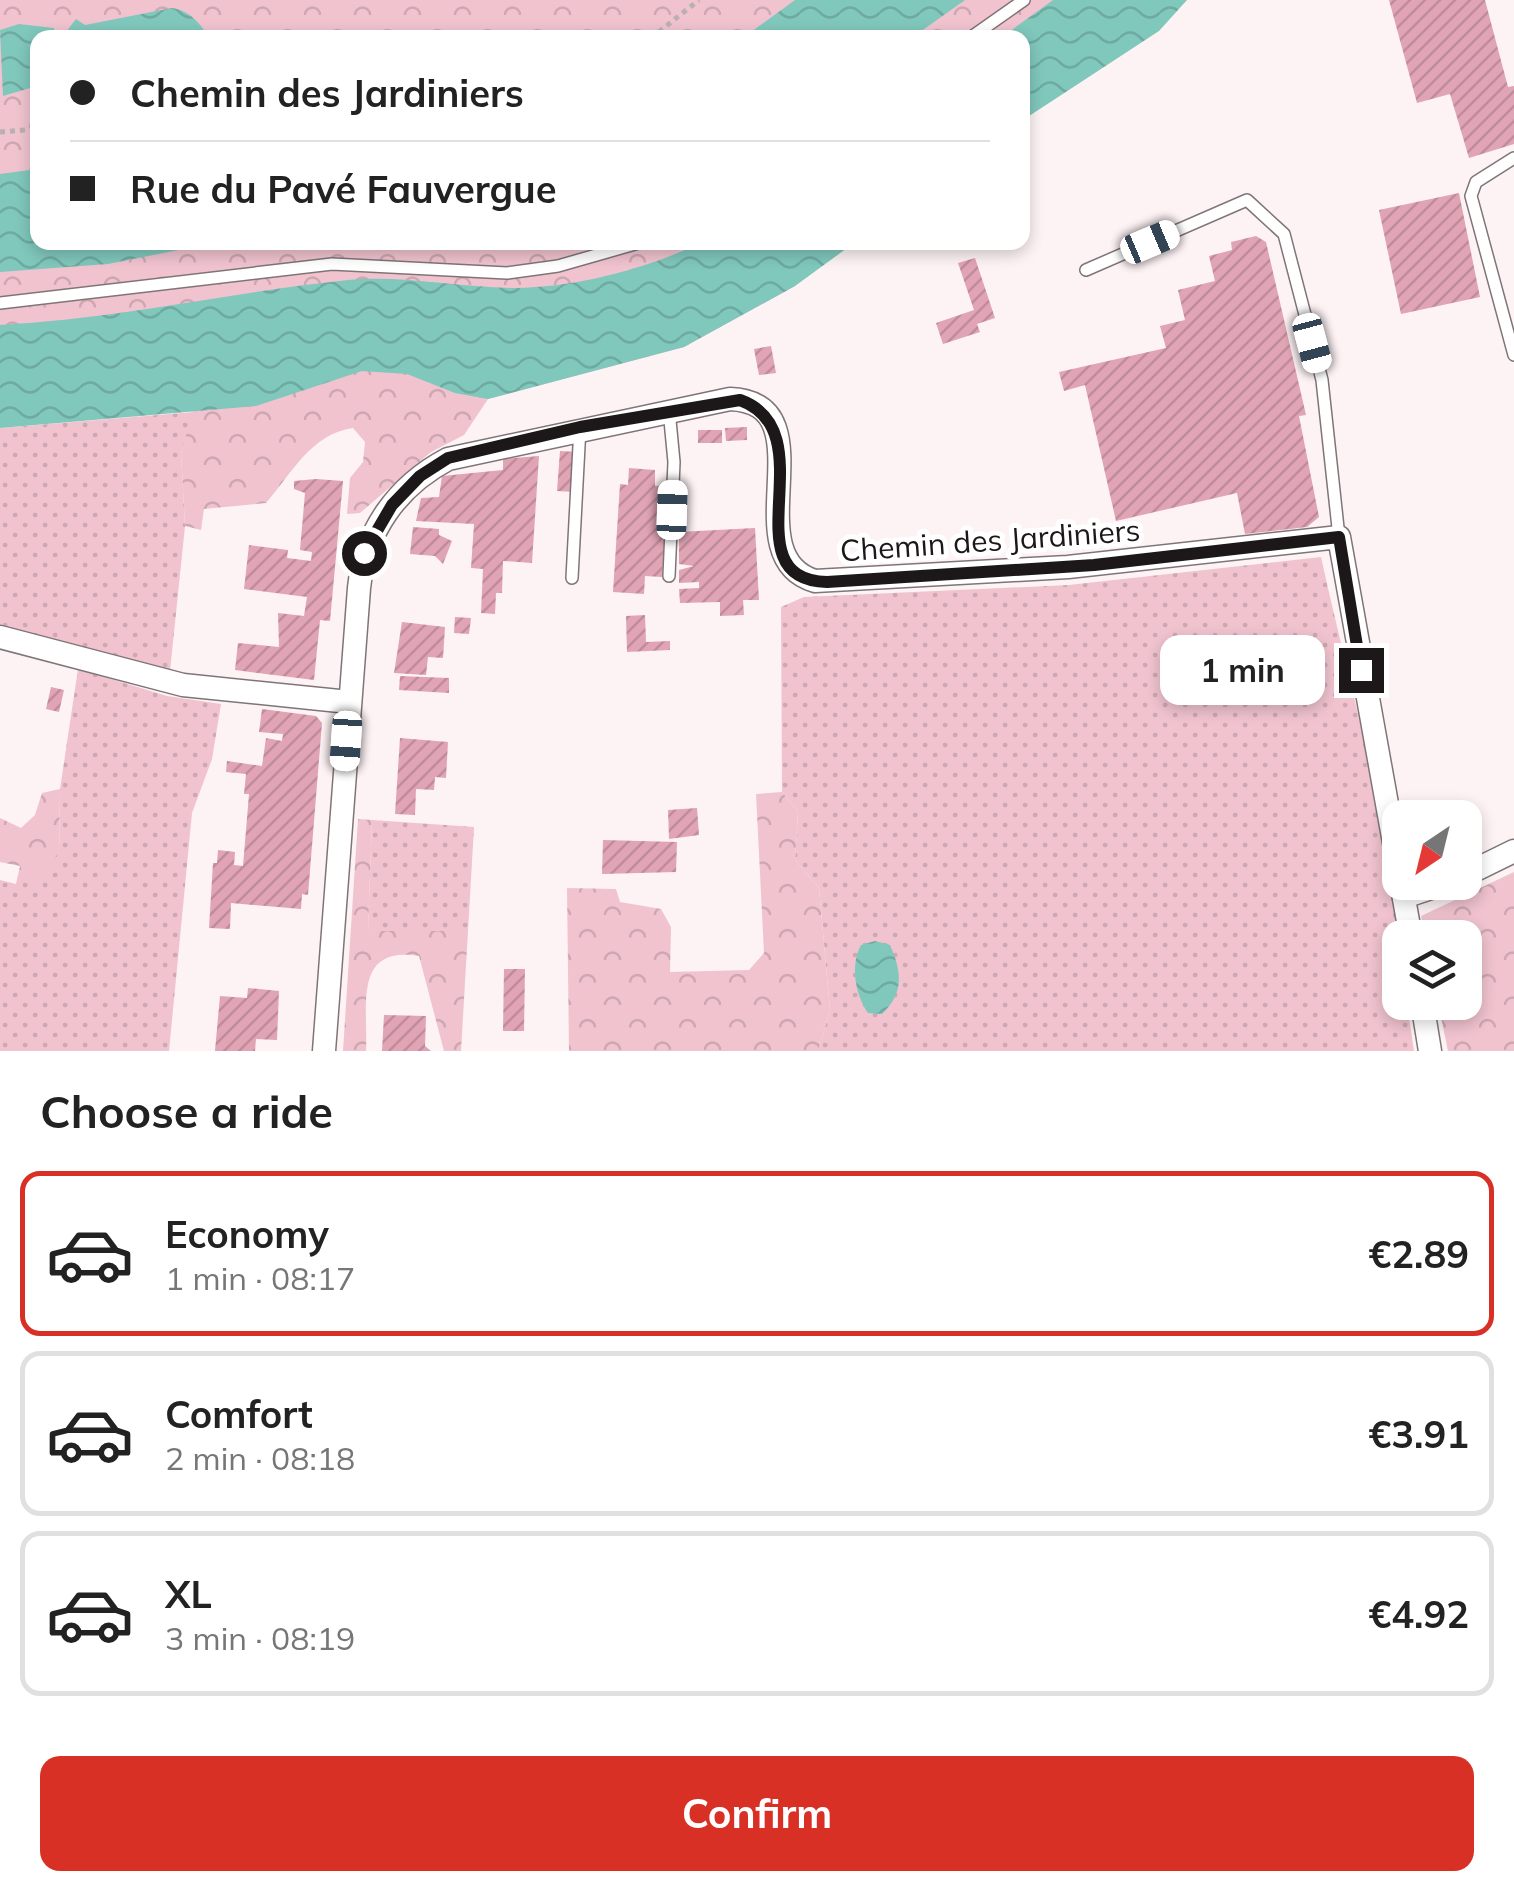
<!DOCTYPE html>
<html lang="en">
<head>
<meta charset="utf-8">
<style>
  :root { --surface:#fff; --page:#f2f2f2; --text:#222; --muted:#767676; --line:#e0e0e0; --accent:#d93025 }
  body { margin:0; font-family:Mulish,sans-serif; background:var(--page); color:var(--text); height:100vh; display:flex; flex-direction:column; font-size:38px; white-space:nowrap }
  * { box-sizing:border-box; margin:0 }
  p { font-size:32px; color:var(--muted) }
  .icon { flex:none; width:55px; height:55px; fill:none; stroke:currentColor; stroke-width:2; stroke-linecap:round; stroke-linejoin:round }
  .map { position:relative; height:1051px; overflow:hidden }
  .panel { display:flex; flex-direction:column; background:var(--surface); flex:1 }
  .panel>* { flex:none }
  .guide { position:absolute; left:30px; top:30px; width:1000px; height:220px; border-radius:20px; box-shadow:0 5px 15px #0003; display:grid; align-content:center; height:220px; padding:0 40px; background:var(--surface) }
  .needle { width:65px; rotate:215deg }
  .tools { position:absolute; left:1382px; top:800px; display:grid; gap:20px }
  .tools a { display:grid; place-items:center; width:100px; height:100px; border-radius:20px; background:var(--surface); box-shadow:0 5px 15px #0003; font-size:50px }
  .end { position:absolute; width:45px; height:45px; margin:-22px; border:12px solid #1c1819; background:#fff; box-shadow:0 0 0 5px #fff }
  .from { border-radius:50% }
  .bubble { position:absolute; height:70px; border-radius:20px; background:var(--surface); box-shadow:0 5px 15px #0003; font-size:32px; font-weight:700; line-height:70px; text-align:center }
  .car { position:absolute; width:30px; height:60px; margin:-30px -15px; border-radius:12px; box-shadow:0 0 8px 2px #0007; background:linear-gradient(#fff 24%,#345 0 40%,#fff 0 76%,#345 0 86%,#fff 0) }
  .guide b { display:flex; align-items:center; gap:35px; height:95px; font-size:38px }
  .guide b+b { border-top:2px solid var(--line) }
  .guide i { width:25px; height:25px; background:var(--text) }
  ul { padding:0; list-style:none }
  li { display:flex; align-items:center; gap:30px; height:165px; margin:0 20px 15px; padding:0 20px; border:5px solid var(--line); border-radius:20px }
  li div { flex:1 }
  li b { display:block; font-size:38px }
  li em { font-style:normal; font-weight:700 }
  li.current { border-color:var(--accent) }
  li>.icon { width:90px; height:90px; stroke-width:1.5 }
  h2 { padding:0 40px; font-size:45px; line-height:120px }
  .primary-button { display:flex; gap:20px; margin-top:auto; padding:20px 40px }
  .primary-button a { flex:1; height:115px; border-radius:20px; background:var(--accent); color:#fff; font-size:40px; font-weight:700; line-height:115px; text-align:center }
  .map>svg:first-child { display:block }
  .grass { fill:url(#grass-dots) }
  .forest { fill:url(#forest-crowns) }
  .water { fill:url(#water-waves) }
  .building { fill:url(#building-hatch) }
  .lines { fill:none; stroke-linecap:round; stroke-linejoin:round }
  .service-casing { stroke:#7f7577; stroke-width:14 }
  .minor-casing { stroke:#7f7577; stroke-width:25 }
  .path { stroke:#b9b0b2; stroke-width:5; stroke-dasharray:5 5; stroke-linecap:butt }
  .service { stroke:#fff; stroke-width:11 }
  .minor { stroke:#fff; stroke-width:22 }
  .route { stroke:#1c1819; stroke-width:12 }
  .labels { text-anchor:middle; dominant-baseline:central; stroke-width:10; stroke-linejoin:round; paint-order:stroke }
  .street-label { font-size:30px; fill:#1c1819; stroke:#fff }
</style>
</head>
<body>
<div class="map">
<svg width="1514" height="1051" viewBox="0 0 1514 1051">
  <defs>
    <pattern id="grass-dots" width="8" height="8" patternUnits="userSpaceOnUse" patternTransform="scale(2.5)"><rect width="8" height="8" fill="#f0c3cf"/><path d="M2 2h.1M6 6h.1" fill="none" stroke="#cda7b1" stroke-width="1.8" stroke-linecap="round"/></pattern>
    <pattern id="forest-crowns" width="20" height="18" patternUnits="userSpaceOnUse" patternTransform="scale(2.5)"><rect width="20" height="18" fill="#f0c3cf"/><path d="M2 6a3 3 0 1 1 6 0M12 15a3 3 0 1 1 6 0" fill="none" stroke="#cda7b1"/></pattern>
    <pattern id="water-waves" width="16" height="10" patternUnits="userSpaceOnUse" patternTransform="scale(2.5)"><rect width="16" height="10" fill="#80c7bc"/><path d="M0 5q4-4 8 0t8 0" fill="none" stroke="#6eaaa1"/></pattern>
    <pattern id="building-hatch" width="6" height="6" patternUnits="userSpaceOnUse" patternTransform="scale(2.5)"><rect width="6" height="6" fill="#e0a4b5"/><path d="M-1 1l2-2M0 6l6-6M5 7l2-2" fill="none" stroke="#c08c9b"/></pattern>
  </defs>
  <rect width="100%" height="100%" fill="#fdf2f4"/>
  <g class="grass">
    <path d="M 194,412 L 181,453 L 185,526 L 170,671 L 0,626 L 0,428 Z"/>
    <path d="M 1321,557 C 1353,703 1400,853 1400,1002 L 1407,1003 L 1414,1051 L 818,1051 L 830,1010 L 819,888 L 795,860 L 798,812 L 782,792 L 781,607 L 804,597 L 1069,585 Z"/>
    <path d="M 78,669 L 167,696 L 221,704 L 212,759 L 192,813 L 169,1051 L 0,1051 L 0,880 L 16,884 L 59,852 L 60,789 Z"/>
    <path d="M 372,820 L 474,827 L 468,931 L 368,931 Z"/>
  </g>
  <g class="forest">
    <path d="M 0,0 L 1130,0 L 1022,38 L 38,38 L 38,242 L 846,243 L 795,286 L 684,347 L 488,399 L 464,435 L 431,452 L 360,513 L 347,514 L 350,478 L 363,462 L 365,442 L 353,428 C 311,434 292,473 266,503 L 204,509 L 201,530 L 185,526 L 181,453 L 193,411 L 0,425 Z"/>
    <path d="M 60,789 L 59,852 L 40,878 L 16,884 L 20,866 L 0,862 L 0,818 L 21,828 L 35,815 L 42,793 Z"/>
    <path d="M 782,792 L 798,812 L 795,860 L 819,888 L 830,1010 L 818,1051 L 569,1051 L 567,888 L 616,889 L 620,902 L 661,909 L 671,927 L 670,972 L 749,970 L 764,953 L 756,794 Z"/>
    <path d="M 358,819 L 372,820 L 368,931 L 468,931 L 461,1051 L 444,1051 L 419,956 C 353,945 368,1005 366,1051 L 343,1051 Z"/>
    <path d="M 1514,872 L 1514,1051 L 1448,1051 L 1438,1003 L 1465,1002 L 1465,938 L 1426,937 L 1421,916 Z"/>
  </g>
  <g class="water">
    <path d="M 795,0 L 965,0 L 913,37 L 744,37 Z"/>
    <path d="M 1053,0 L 1187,0 L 1159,31 L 1023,120 L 1022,38 L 1002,37 Z"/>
    <path d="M 172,8 C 188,10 201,23 208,37 L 62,37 L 76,19 L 85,25 Z"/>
    <path d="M 19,24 L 54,28 L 55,37 L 38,38 L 37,86 L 3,96 L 0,30 Z"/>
    <path d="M 37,169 L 38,242 L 214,243 L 108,264 L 0,272 L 0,174 Z"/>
    <path d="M 700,243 L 854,243 L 795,286 L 684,347 L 488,399 L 455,393 L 407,374 L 362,371 L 256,406 L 0,428 L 0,325 C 117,319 232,292 348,280 C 403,275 461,288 516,288 C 577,287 646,269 700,243 Z"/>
    <path d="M 875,941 L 890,945 C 902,972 904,993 882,1014 L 868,1013 C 855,995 850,965 861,945 Z"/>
  </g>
  <g class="building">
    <path d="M 1389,0 L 1485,0 L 1508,87 L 1514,86 L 1514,144 L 1469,158 L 1450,94 L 1417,103 Z"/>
    <path d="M 1459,193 L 1480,297 L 1401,314 L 1379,210 Z"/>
    <path d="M 1256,236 L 1266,242 L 1306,415 L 1299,416 L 1319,517 L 1307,527 L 1245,534 L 1237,493 L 1116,521 L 1085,385 L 1064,391 L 1059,372 L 1166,348 L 1160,326 L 1185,320 L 1178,290 L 1215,281 L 1209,256 L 1232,250 L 1231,242 Z"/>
    <path d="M 975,258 L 995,318 L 977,324 L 980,332 L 943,344 L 936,323 L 974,310 L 958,263 Z"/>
    <path d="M 771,346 L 776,373 L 759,375 L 754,349 Z"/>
    <path d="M 747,427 L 747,440 L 726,441 L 725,428 Z"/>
    <rect x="698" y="430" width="24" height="13"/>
    <path d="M 560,451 L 577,452 L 574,492 L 557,491 Z"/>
    <path d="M 539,456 L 532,563 L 503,561 L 502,593 L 496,593 L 495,614 L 481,613 L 483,569 L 471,568 L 474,524 L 416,521 L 421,498 L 439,497 L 442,476 L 503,470 L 503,459 Z"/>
    <path d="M 629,468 L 655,470 L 655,486 L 668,485 L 662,577 L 645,576 L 644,594 L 613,592 L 620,484 L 628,485 Z"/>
    <path d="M 316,479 L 343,481 L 330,621 L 320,620 L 314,680 L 235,670 L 238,643 L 279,647 L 278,613 L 304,616 L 307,597 L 244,589 L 249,545 L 288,550 L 287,558 L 311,561 L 312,552 L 300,550 L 305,493 L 294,489 L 294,481 Z"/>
    <path d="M 413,527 L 439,529 L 439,535 L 452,541 L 443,564 L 435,556 L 410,554 Z"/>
    <path d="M 755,528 L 759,600 L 743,600 L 744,615 L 720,616 L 720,602 L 680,603 L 679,589 L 699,588 L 699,582 L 679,583 L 679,570 L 694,566 L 679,564 L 679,532 Z"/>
    <path d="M 645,615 L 646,642 L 670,641 L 670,650 L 627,652 L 626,616 Z"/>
    <path d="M 455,617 L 471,618 L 469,634 L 454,633 Z"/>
    <path d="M 402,622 L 445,627 L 443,658 L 428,657 L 426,675 L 394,673 Z"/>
    <path d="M 400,676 L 449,678 L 449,693 L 399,690 Z"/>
    <path d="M 51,687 L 64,690 L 59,712 L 46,709 Z"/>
    <path d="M 262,709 L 316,716 L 322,723 L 308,895 L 302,894 L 301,909 L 231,903 L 230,929 L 209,928 L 213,863 L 217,863 L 218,850 L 235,852 L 234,865 L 243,866 L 249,794 L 244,794 L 246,774 L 226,772 L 227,761 L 262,766 L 266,738 L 282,741 L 283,734 L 259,732 Z"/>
    <path d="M 400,738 L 448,742 L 446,778 L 435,777 L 434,790 L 416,789 L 415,815 L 395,814 Z"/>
    <path d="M 697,808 L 699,835 L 669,839 L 668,810 Z"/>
    <path d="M 603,840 L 677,842 L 676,872 L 602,874 Z"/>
    <path d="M 504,969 L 525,969 L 524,1031 L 503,1031 Z"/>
    <path d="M 248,988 L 279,991 L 277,1040 L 256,1039 L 255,1051 L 215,1051 L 220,996 L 247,998 Z"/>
    <path d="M 384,1015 L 426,1016 L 425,1046 L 431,1051 L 382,1051 Z"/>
  </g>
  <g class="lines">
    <g class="service-casing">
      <g id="service">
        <path d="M 970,38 L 1024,0"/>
        <path d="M 1514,158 L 1476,182 L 1471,196 L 1514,355"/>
        <path d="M 1086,270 L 1247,200 L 1284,234 L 1322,380 L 1339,537"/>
        <path d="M 0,303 L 332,264 L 507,273 L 558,266 L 642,242"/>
        <path d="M 669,410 L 674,462 L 669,576"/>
        <path d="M 572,578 L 580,427"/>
      </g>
    </g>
    <g class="minor-casing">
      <g id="minor">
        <path d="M 0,637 L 183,685 L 349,702"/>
        <path d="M 1465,875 L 1514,851"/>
        <path d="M 1401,882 L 1411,938"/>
        <path d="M 1404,897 L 1449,882"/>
        <path d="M 1422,1002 L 1430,1051"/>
        <path d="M 324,1051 L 359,588 C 365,531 397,486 448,459 L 730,399 C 831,403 731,556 815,581 L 1068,567 L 1339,537 L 1400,876"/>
      </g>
    </g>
    <g class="path">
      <path d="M 651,38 L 699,0"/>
      <path d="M 0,132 L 38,129"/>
    </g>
    <use href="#service" class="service"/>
    <use href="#minor" class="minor"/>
  </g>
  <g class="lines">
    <path class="route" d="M 364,553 L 392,505 L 420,476 L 448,458 L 580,427 L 740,400 C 829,432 726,579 827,582 L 1094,565 L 1339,537 L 1361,670"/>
  </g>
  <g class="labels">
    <g class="street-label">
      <text transform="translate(990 540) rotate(-4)">Chemin des Jardiniers</text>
    </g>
  </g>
</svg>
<div class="tools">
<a><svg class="needle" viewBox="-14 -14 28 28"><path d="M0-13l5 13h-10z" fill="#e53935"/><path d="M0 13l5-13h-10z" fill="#767676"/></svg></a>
<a><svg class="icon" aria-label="layers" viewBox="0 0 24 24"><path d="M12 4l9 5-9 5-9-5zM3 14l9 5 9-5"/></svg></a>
</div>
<i class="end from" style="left:364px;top:553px"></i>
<i class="end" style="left:1361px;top:670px"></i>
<div class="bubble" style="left:1160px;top:635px;width:165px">1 min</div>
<i class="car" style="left:1150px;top:242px;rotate:67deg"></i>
<i class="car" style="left:1312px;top:343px;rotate:165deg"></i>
<i class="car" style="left:672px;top:510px;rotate:2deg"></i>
<i class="car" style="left:346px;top:741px;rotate:184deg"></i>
<div class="guide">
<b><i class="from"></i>Chemin des Jardiniers</b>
<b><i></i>Rue du Pavé Fauvergue</b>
</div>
</div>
<section class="panel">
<h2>Choose a ride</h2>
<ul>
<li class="current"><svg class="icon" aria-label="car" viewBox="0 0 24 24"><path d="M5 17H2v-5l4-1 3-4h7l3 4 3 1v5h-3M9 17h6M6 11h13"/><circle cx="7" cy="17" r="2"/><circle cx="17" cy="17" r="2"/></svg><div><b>Economy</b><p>1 min · 08:17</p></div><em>€2.89</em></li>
<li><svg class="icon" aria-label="car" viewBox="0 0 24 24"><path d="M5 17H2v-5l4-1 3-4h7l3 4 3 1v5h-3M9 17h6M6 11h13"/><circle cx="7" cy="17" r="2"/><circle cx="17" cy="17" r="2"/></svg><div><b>Comfort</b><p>2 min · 08:18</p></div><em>€3.91</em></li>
<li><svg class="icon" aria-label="car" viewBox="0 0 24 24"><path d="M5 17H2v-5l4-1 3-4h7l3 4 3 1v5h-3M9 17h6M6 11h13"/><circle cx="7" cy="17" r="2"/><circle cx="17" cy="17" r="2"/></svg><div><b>XL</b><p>3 min · 08:19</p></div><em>€4.92</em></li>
</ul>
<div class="primary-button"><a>Confirm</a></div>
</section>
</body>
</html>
